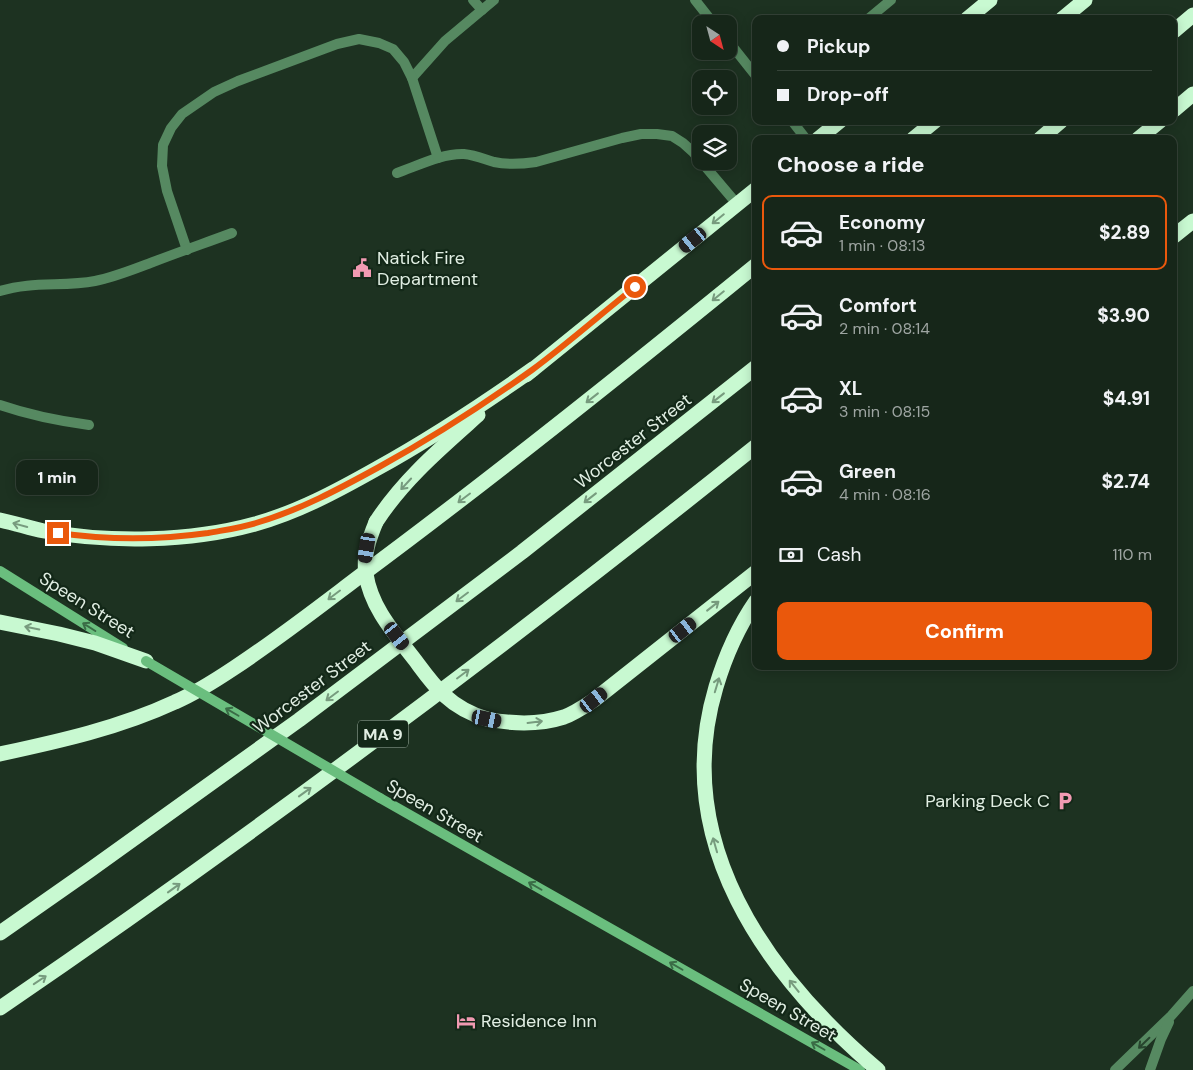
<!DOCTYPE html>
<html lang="en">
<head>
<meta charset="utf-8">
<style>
  :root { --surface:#162619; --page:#233226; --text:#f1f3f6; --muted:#9ea5a2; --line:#354338; --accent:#ea580c }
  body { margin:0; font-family:"DM Sans",sans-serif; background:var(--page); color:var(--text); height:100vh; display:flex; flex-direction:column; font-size:19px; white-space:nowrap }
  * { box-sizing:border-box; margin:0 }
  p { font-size:16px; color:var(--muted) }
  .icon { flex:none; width:28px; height:28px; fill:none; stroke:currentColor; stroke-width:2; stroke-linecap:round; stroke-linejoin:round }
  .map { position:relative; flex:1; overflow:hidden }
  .details { position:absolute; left:752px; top:135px; width:425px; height:535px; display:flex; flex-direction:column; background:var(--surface); border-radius:10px; box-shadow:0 2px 12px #0003,0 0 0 1px var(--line) }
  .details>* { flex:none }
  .hud { position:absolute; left:752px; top:15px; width:425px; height:110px; border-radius:10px; box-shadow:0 2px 12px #0003,0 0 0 1px var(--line); display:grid; align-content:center; height:110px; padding:0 25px; background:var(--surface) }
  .needle { width:32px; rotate:144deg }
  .fabs { position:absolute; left:692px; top:15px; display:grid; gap:10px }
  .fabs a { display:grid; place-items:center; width:45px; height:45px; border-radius:10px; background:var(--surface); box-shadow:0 2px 12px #0003,0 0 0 1px var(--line); font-size:25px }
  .end { position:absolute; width:22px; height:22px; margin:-11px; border:6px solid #ea580c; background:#fff; box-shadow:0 0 0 2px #fff }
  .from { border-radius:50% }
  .bubble { position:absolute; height:35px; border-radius:10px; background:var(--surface); box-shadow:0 2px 12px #0003,0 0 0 1px var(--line); font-size:16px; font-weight:800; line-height:35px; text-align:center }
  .car { position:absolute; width:15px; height:30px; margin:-15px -8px; border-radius:6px; box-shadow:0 0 4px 1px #0007; background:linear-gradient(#222 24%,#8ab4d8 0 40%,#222 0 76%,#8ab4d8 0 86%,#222 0) }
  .hud b { display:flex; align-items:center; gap:18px; height:48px; font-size:19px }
  .hud b+b { border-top:1px solid var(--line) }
  .hud i { width:12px; height:12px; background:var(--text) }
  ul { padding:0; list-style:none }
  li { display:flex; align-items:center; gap:15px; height:75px; margin:0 10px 8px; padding:0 15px; border:2px solid transparent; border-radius:10px }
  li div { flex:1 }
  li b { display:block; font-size:19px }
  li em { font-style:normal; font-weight:800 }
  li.current { border-color:var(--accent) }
  li>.icon { width:45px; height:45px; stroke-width:1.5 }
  h2 { padding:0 25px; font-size:22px; line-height:60px }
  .pay { display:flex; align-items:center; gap:12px; height:55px; padding:0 25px; font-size:19px }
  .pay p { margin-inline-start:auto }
  .cta { display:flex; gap:10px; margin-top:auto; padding:10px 25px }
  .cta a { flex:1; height:58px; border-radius:10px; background:var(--accent); color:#fff; font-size:20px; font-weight:800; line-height:58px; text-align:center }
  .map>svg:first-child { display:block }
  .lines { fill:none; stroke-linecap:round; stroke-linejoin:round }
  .lane { stroke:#568961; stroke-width:10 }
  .secondary { stroke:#6abe7e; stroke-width:10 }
  .highway { stroke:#c8f9d1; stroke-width:15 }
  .secondary-bridge { stroke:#6abe7e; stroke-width:10 }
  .highway-bridge { stroke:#c8f9d1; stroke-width:15 }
  .oneway { stroke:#779b7e }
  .oneway2 { stroke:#3a6c46 }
  .oneway3 { stroke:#27452e }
  .route { stroke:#ea580c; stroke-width:6 }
  .labels { text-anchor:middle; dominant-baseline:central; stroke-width:4.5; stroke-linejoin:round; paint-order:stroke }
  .shield { fill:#132818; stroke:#a3b3a6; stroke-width:1 }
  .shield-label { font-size:16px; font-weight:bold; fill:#e1eee3 }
  .poi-label { font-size:18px; fill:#e1eee3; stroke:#132818; text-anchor:start }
  .street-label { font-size:18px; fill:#e1eee3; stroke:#132818 }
</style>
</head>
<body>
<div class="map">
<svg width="1193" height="1070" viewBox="0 0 1193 1070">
  <rect width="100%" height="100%" fill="#1d3221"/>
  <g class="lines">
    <g class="lane">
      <path d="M 473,0 L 482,10"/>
      <path d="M 695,0 L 714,24"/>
      <path d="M 868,19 L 891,0"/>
      <path d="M 729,42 L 756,76"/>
      <path d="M 412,78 L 445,41 L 494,0"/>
      <path d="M 792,121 L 806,139"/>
      <path d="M 397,173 C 417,166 443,153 464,154 C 475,155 484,159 494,162 C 508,165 522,164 536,162 L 622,138 L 641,134 L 657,134 L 672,136 L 683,143 L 693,152 L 737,204"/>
      <path d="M 187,250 L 167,191 L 162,166 L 163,145 L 171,128 L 182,114 L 214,92 L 238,81 L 337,44 L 359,39 L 379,43 L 393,49 L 404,62 L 412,78 L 438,158"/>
      <path d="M 0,291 C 32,281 63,287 95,281 C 115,277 134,269 153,262 C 179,252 205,243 232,233"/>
      <path d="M 0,405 C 29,415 59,421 89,425"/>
      <path d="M 1115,1070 L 1171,1016 L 1193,991"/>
      <path d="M 1150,1070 L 1161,1039 L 1169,1022"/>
    </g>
    <g class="secondary">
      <path d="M 0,571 L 123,648"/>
      <path d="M 380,798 L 860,1070"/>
    </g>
    <g class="highway">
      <path d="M 967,19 L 990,0"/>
      <path d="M 1062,19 L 1085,0"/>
      <path d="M 1174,31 L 1193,15"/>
      <path d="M 1174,110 L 1193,94"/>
      <path d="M 818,139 L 840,121"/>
      <path d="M 913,139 L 935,121"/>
      <path d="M 1040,139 L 1061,121"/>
      <path d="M 1138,139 L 1160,121"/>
      <path d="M 1174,236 L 1193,221"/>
      <path d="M 526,375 L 756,189"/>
      <path d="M 0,520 C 15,523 29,528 44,531 C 110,543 190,542 255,524 C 298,512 337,491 376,469 C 430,439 482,405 533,369"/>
      <path d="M 376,522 C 403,480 441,448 478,415"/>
      <path d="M 756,601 C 738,627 725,657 716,687 C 670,841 765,974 878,1070"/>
      <path d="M 0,622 L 59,634 L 95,643 L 146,661"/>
      <path d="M 487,719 C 512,724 539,725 564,717 C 575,713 585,706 594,700 L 756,572"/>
      <path d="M 0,754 C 60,741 119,728 175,702 C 196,693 216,680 234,668 C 278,639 319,607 360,576 C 495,476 626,371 756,265"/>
      <path d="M 0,933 L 90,870 L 299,720 L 522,552 L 756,367"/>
      <path d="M 0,1008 C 259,831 511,642 756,446"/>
    </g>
    <path class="secondary-bridge" d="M 146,661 L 380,798"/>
    <path class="highway-bridge" d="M 376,522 C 369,539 363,556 366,574 C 371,608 395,634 415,660 C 424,672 433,685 444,695 C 457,707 470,714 487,719"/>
  </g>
  <defs><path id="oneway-shaft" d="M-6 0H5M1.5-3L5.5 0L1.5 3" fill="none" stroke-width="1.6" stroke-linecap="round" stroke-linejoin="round" transform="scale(1.25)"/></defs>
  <g class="oneway">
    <use href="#oneway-shaft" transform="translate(718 219) rotate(141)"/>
    <use href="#oneway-shaft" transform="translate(718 296) rotate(141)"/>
    <use href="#oneway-shaft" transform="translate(592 398) rotate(142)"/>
    <use href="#oneway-shaft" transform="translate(718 398) rotate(142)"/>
    <use href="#oneway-shaft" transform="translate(406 484) rotate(133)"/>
    <use href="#oneway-shaft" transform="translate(464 498) rotate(143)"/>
    <use href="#oneway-shaft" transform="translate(590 498) rotate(142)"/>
    <use href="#oneway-shaft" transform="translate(20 525) rotate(-165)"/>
    <use href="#oneway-shaft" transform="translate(334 595) rotate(143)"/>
    <use href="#oneway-shaft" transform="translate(462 597) rotate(143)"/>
    <use href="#oneway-shaft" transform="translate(713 606) rotate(-38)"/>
    <use href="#oneway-shaft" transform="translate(32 628) rotate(-168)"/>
    <use href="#oneway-shaft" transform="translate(463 674) rotate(-37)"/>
    <use href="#oneway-shaft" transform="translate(717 685) rotate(-73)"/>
    <use href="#oneway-shaft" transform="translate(332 696) rotate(143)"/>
    <use href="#oneway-shaft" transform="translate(535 722) rotate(-7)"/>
    <use href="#oneway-shaft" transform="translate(305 792) rotate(-36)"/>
    <use href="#oneway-shaft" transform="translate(715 845) rotate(-106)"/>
    <use href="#oneway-shaft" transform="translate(174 888) rotate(-36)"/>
    <use href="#oneway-shaft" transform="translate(40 980) rotate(-34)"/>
    <use href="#oneway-shaft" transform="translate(794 986) rotate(-129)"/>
  </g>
  <g class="oneway2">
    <use href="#oneway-shaft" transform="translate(89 627) rotate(-148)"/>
    <use href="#oneway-shaft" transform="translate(232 712) rotate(-150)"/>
    <use href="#oneway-shaft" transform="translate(535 886) rotate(-150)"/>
    <use href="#oneway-shaft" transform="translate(676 966) rotate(-150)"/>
    <use href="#oneway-shaft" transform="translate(818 1046) rotate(-150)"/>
  </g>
  <use class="oneway3" href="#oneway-shaft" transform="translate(1144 1043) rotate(136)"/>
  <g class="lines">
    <path class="route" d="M 58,533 C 108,540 158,540 208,533 C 224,530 240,528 256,523 C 300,510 339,489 379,467 C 432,438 483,405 532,370 C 567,344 601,314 635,287"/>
  </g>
  <defs>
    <g id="civic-bare" transform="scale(1.5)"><path d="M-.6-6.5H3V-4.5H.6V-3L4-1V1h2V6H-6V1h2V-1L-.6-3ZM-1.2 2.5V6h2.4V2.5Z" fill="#f19ab2" stroke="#132818" stroke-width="2.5" paint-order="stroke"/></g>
    <g id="parking-bare" transform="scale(1.5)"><path d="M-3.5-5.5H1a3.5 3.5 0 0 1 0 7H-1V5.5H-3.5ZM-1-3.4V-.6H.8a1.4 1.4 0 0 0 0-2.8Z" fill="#f19ab2" stroke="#132818" stroke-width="2.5" paint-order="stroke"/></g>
    <g id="hotel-bare" transform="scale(1.5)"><path d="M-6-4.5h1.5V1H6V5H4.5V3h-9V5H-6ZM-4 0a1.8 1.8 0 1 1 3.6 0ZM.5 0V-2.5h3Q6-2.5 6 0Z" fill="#f19ab2" stroke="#132818" stroke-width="2.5" paint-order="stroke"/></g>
  </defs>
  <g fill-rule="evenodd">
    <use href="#civic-bare" x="362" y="268"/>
    <use href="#parking-bare" x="1065" y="801"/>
    <use href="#hotel-bare" x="466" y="1021"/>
  </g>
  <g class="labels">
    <rect class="shield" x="358" y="720.5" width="50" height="27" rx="4"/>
    <g class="shield-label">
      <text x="383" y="734">MA 9</text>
    </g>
    <g class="poi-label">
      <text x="377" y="258">Natick Fire<tspan x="377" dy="21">Department</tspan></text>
      <text x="1050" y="801" text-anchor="end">Parking Deck C</text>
      <text x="481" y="1021">Residence Inn</text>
    </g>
    <g class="street-label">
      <text transform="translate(633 441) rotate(-38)">Worcester Street</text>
      <text transform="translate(87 605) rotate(32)">Speen Street</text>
      <text transform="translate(312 687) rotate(-37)">Worcester Street</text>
      <text transform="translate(435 811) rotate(30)">Speen Street</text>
      <text transform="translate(788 1010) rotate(30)">Speen Street</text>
    </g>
  </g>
</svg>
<div class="fabs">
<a><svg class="needle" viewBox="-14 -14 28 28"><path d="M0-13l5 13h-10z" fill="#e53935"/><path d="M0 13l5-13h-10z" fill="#9ea5a2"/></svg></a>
<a><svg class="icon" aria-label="locate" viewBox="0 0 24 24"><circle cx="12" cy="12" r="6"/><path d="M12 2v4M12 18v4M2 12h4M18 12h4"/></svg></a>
<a><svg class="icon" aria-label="layers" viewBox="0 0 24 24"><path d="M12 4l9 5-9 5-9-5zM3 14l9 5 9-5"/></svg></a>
</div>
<i class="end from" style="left:635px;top:287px"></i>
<i class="end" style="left:58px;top:533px"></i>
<div class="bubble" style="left:16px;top:460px;width:82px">1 min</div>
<i class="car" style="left:693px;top:240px;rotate:231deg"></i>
<i class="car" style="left:367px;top:548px;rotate:189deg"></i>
<i class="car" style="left:683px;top:630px;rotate:52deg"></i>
<i class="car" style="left:397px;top:636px;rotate:143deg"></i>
<i class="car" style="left:594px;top:700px;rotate:52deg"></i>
<i class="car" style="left:487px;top:719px;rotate:102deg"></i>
<div class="hud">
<b><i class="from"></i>Pickup</b>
<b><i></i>Drop-off</b>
</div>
<section class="details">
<h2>Choose a ride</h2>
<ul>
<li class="current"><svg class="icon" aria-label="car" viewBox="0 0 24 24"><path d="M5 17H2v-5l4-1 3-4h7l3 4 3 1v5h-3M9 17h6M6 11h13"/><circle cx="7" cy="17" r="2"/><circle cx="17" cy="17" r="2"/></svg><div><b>Economy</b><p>1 min · 08:13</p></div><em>$2.89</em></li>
<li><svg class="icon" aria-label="car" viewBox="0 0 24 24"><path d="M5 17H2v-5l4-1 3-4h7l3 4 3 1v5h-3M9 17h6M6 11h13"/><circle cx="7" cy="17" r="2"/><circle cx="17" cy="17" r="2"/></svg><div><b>Comfort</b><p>2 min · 08:14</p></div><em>$3.90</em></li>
<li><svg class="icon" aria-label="car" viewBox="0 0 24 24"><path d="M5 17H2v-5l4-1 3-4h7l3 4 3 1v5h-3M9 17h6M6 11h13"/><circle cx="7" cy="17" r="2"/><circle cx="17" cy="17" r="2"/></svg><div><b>XL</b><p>3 min · 08:15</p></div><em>$4.91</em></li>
<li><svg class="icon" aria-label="car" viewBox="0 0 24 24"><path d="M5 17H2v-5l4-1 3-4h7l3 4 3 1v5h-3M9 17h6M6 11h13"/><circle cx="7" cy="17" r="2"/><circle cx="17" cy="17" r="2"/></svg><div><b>Green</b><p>4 min · 08:16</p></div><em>$2.74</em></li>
</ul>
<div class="pay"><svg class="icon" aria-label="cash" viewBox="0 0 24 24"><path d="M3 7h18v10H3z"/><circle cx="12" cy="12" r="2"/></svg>Cash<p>110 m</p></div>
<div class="cta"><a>Confirm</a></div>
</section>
</div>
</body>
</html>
